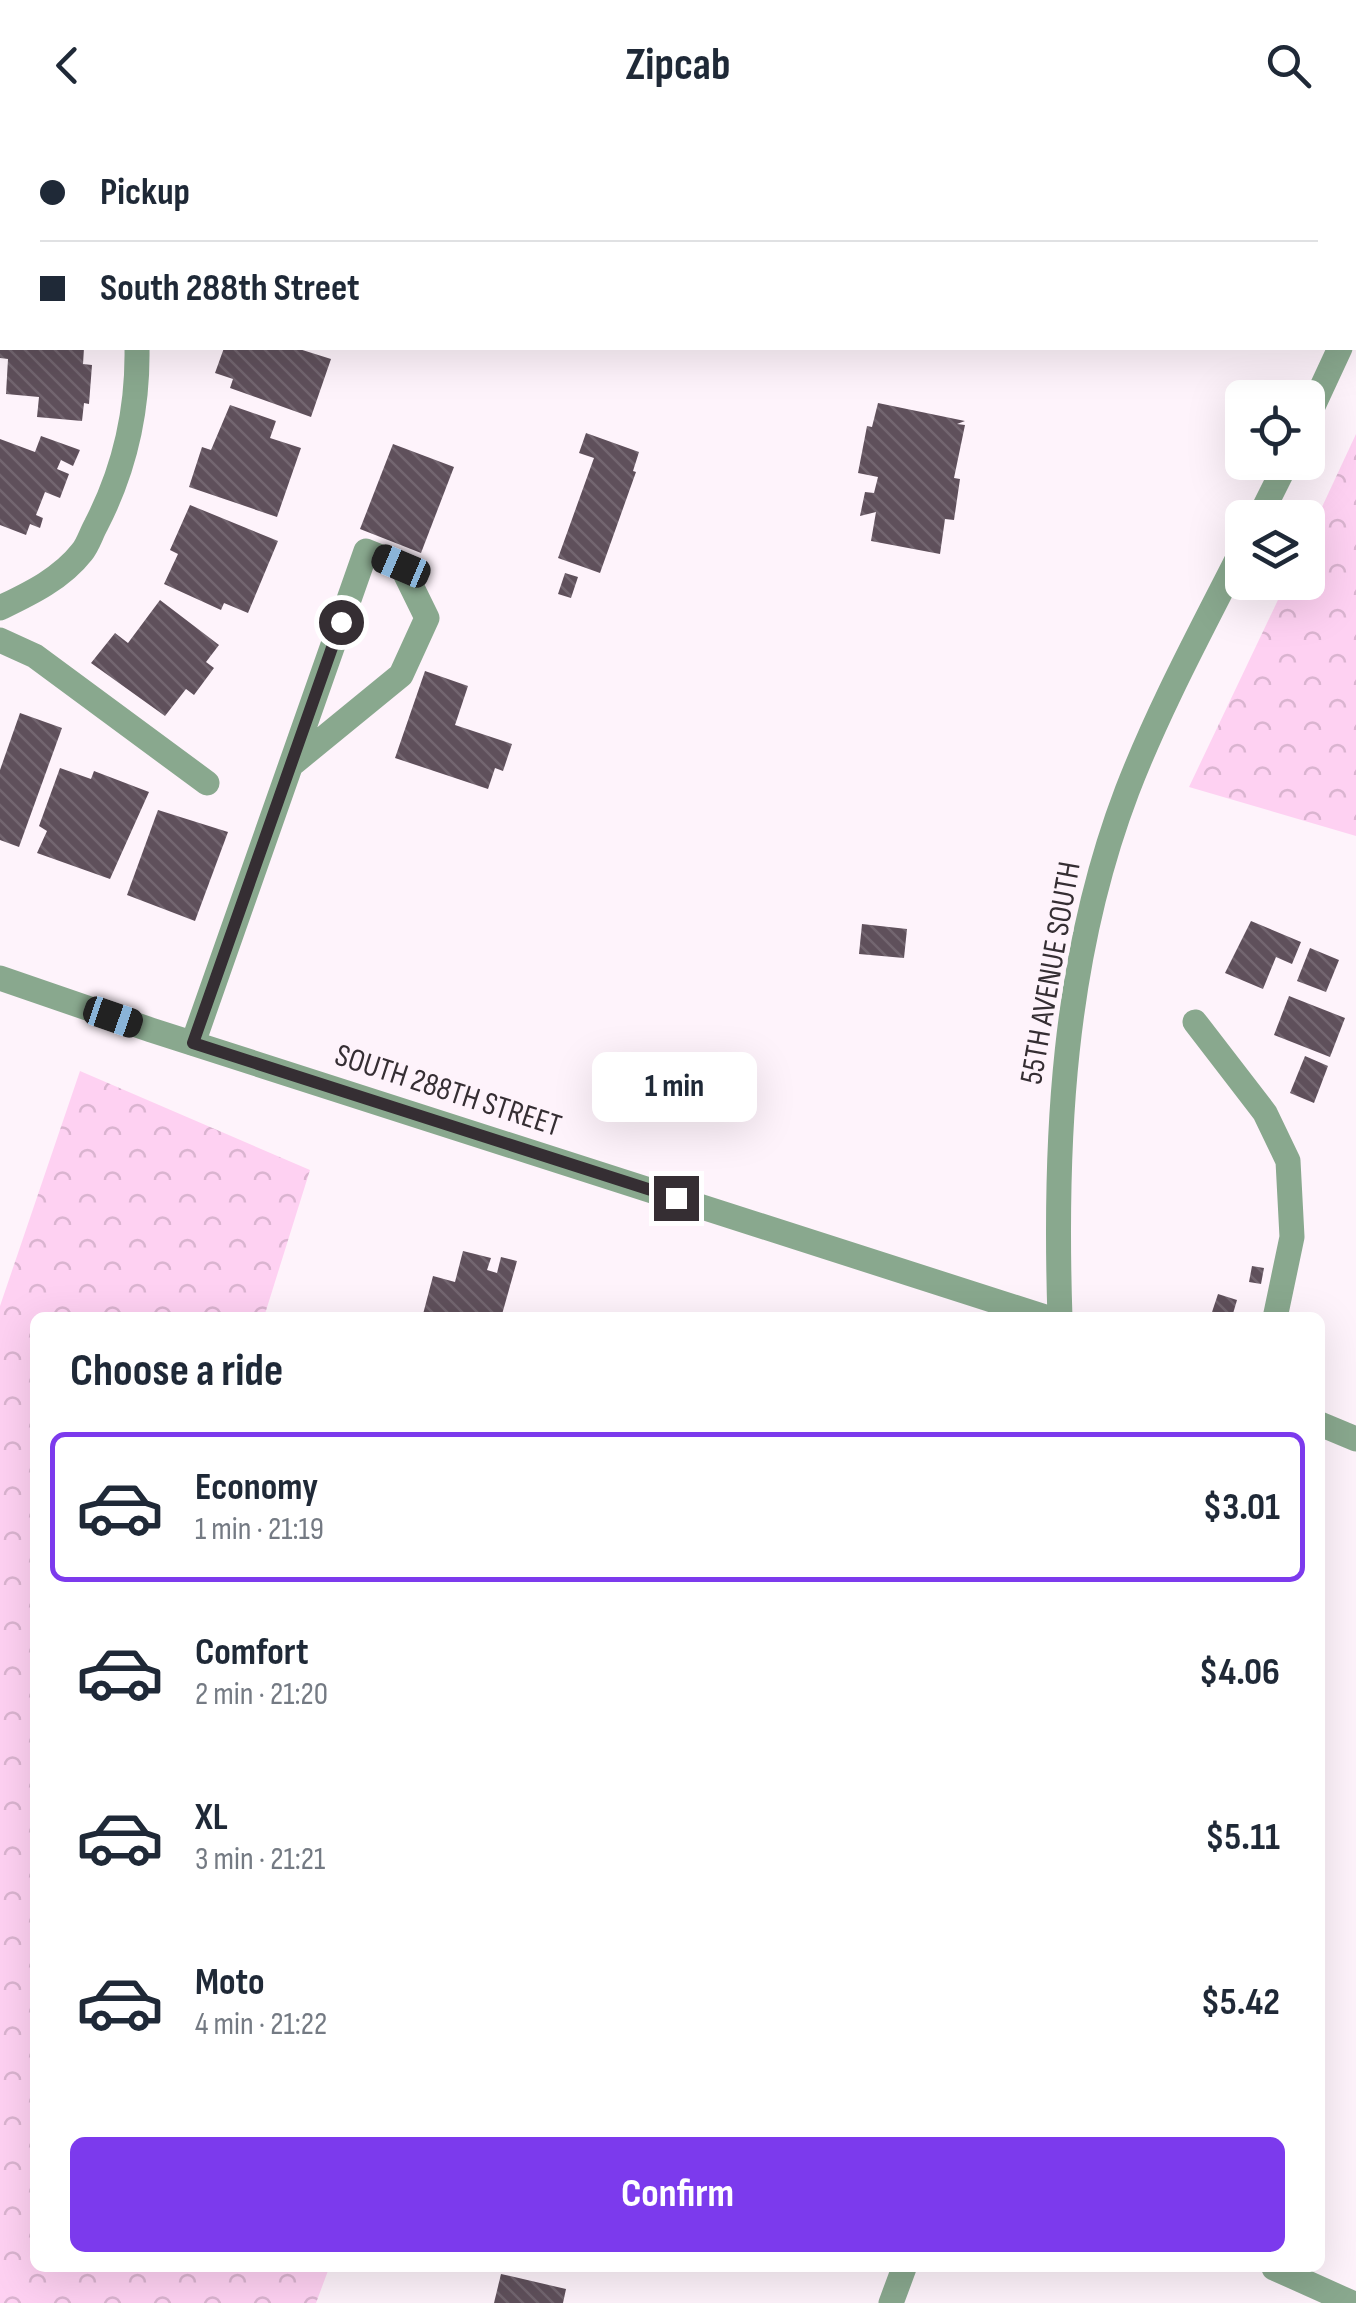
<!DOCTYPE html>
<html lang="en">
<head>
<meta charset="utf-8">
<style>
  :root { --surface:#fff; --page:#f2f2f3; --text:#1f2937; --muted:#747a83; --line:#e0e1e3; --accent:#7c3aed }
  body { margin:0; font-family:"Sofia Sans Condensed",sans-serif; background:var(--page); color:var(--text); height:100vh; display:flex; flex-direction:column; font-size:38px; white-space:nowrap }
  * { box-sizing:border-box; margin:0 }
  p { font-size:32px; color:var(--muted) }
  .icon { flex:none; width:55px; height:55px; fill:none; stroke:currentColor; stroke-width:2; stroke-linecap:round; stroke-linejoin:round }
  .map { position:relative; flex:1; overflow:hidden }
  .sheet { position:absolute; left:30px; top:1182px; width:1295px; height:960px; display:flex; flex-direction:column; background:var(--surface); border-radius:15px; box-shadow:0 10px 40px #0002 }
  .sheet>* { flex:none }
  .hud { position:absolute; left:0px; top:0px; width:1358px; height:220px; box-shadow:0 10px 40px #0002; display:grid; align-content:center; height:220px; padding:0 40px; background:var(--surface) }
  .tools { position:absolute; left:1225px; top:250px; display:grid; gap:20px }
  .tools a { display:grid; place-items:center; width:100px; height:100px; border-radius:15px; background:var(--surface); box-shadow:0 10px 40px #0002; font-size:50px }
  .end { position:absolute; width:45px; height:45px; margin:-22px; border:12px solid #352e33; background:#fff; box-shadow:0 0 0 5px #fff }
  .from { border-radius:50% }
  .bubble { position:absolute; height:70px; border-radius:15px; background:var(--surface); box-shadow:0 10px 40px #0002; font-size:32px; font-weight:700; line-height:70px; text-align:center }
  .car { position:absolute; width:30px; height:60px; margin:-30px -15px; border-radius:12px; box-shadow:0 0 8px 2px #0007; background:linear-gradient(#222 24%,#8ab4d8 0 40%,#222 0 76%,#8ab4d8 0 86%,#222 0) }
  .hud b { display:flex; align-items:center; gap:35px; height:95px; font-size:38px }
  .hud b+b { border-top:2px solid var(--line) }
  .hud i { width:25px; height:25px; background:var(--text) }
  ul { padding:0; list-style:none }
  li { display:flex; align-items:center; gap:30px; height:150px; margin:0 20px 15px; padding:0 20px; border:5px solid transparent; border-radius:15px }
  li div { flex:1 }
  li b { display:block; font-size:38px }
  li em { font-style:normal; font-weight:700 }
  li.selected { border-color:var(--accent) }
  li>.icon { width:90px; height:90px; stroke-width:1.5 }
  h2 { padding:0 40px; font-size:45px; line-height:120px }
  .action { display:flex; gap:20px; margin-top:auto; padding:20px 40px }
  .action a { flex:1; height:115px; border-radius:15px; background:var(--accent); color:#fff; font-size:40px; font-weight:700; line-height:115px; text-align:center }
  header { display:flex; justify-content:space-between; align-items:center; height:130px; padding:0 40px; background:var(--surface); font-size:45px; font-weight:700 }
  .map>svg:first-child { display:block }
  .forest { fill:url(#forest-crowns) }
  .park { fill:url(#park-tufts) }
  .building { fill:url(#building-back-hatch) }
  .lines { fill:none; stroke-linecap:round; stroke-linejoin:round }
  .minor { stroke:#89a88e; stroke-width:25 }
  .route { stroke:#352e33; stroke-width:12 }
  .labels { text-anchor:middle; dominant-baseline:central; stroke-width:10; stroke-linejoin:round; paint-order:stroke }
  .street-label { font-size:32px; fill:#352e33; stroke:#fef3fb }
</style>
</head>
<body>
<header><svg class="icon" aria-label="back" viewBox="0 0 24 24"><path d="M15 5l-7 7 7 7"/></svg>Zipcab<svg class="icon" aria-label="search" viewBox="0 0 24 24"><circle cx="10" cy="10" r="6"/><path d="M15 15l6 6"/></svg></header>
<div class="map">
<svg width="1356" height="2173" viewBox="0 0 1356 2173">
  <defs>
    <pattern id="forest-crowns" width="20" height="18" patternUnits="userSpaceOnUse" patternTransform="scale(2.5)"><rect width="20" height="18" fill="#fed1f2"/><path d="M2 6a3 3 0 1 1 6 0M12 15a3 3 0 1 1 6 0" fill="none" stroke="#dab4d0"/></pattern>
    <pattern id="park-tufts" width="24" height="20" patternUnits="userSpaceOnUse" patternTransform="scale(2.5)"><rect width="24" height="20" fill="#fed1f2"/><path d="M3 7l-1-3M5 7V3M7 7l1-3M15 17l-1-3M17 17v-4M19 17l1-3" fill="none" stroke="#dab4d0"/></pattern>
    <pattern id="building-back-hatch" width="6" height="6" patternUnits="userSpaceOnUse" patternTransform="scale(2.5)"><rect width="6" height="6" fill="#5f505b"/><path d="M-1 5l2 2M0 0l6 6M5-1l2 2" fill="none" stroke="#736670"/></pattern>
  </defs>
  <rect width="100%" height="100%" fill="#fef3fb"/>
  <g class="forest">
    <path d="M 1356,304 L 1356,706 L 1189,657 L 1286,453 L 1308,452 L 1308,407 Z"/>
    <path d="M 80,941 L 310,1040 L 264,1187 L 35,1188 L 35,2138 L 329,2138 L 316,2173 L 0,2173 L 0,1176 Z"/>
  </g>
  <path class="park" d="M 200,0 L 448,0 L 198,2 Z"/>
  <g class="building">
    <path d="M 0,218 L 84,218 L 83,234 L 92,235 L 89,274 L 84,273 L 82,291 L 37,287 L 39,267 L 6,264 L 8,229 L 0,228 Z"/>
    <path d="M 224,218 L 296,218 L 331,229 L 311,287 L 230,258 L 233,249 L 215,243 Z"/>
    <path d="M 878,273 L 965,291 L 957,294 L 965,295 L 954,348 L 960,349 L 954,390 L 945,389 L 940,424 L 871,411 L 876,382 L 860,386 L 865,362 L 874,363 L 878,347 L 858,343 L 867,296 L 872,297 Z"/>
    <path d="M 230,275 L 276,291 L 270,308 L 301,318 L 277,387 L 189,357 L 202,317 L 211,320 Z"/>
    <path d="M 586,303 L 639,322 L 633,341 L 636,342 L 600,443 L 558,428 L 594,328 L 579,323 Z"/>
    <path d="M 41,306 L 80,320 L 73,336 L 61,330 L 57,339 L 69,344 L 60,368 L 45,362 L 36,385 L 43,388 L 40,398 L 30,394 L 26,405 L 0,395 L 0,309 L 35,322 Z"/>
    <path d="M 393,314 L 454,337 L 421,423 L 360,399 Z"/>
    <path d="M 190,375 L 278,411 L 248,483 L 224,473 L 221,480 L 164,454 L 178,424 L 170,420 Z"/>
    <path d="M 565,443 L 578,447 L 571,468 L 558,464 Z"/>
    <path d="M 160,470 L 219,515 L 206,532 L 214,538 L 194,565 L 186,559 L 165,586 L 91,533 L 115,503 L 128,513 Z"/>
    <path d="M 425,541 L 468,556 L 455,595 L 512,614 L 503,641 L 495,638 L 488,659 L 395,628 Z"/>
    <path d="M 20,583 L 62,598 L 19,717 L 0,710 L 0,640 Z"/>
    <path d="M 60,638 L 91,649 L 94,641 L 149,662 L 110,749 L 37,723 L 47,701 L 39,696 Z"/>
    <path d="M 158,680 L 228,702 L 195,791 L 127,765 Z"/>
    <path d="M 1251,791 L 1301,812 L 1292,834 L 1276,827 L 1263,859 L 1225,843 Z"/>
    <path d="M 862,794 L 907,799 L 904,828 L 859,824 Z"/>
    <path d="M 1310,818 L 1339,830 L 1326,862 L 1297,851 Z"/>
    <path d="M 1289,866 L 1345,888 L 1330,927 L 1274,905 Z"/>
    <path d="M 1305,926 L 1328,936 L 1314,973 L 1290,963 Z"/>
    <path d="M 463,1121 L 491,1128 L 487,1140 L 497,1143 L 501,1127 L 517,1131 L 501,1188 L 422,1188 L 433,1146 L 455,1152 Z"/>
    <path d="M 1252,1136 L 1264,1138 L 1261,1154 L 1249,1152 Z"/>
    <path d="M 1218,1164 L 1237,1170 L 1232,1187 L 1212,1182 Z"/>
    <path d="M 501,2144 L 566,2159 L 563,2173 L 494,2173 Z"/>
  </g>
  <g class="lines">
    <g class="minor">
      <path d="M 163,2 L 164,0"/>
      <path d="M 1355,185 L 1356,183"/>
      <path d="M 1308,287 L 1340,218"/>
      <path d="M 1259,388 L 1287,332"/>
      <path d="M 0,478 C 29,464 61,449 82,422 C 88,415 91,404 96,395 C 125,339 138,280 137,218"/>
      <path d="M 0,510 L 35,526 L 207,653"/>
      <path d="M 0,848 L 151,900 L 1048,1188"/>
      <path d="M 1195,892 L 1265,983 L 1288,1031 L 1292,1107 L 1275,1188"/>
      <path d="M 193,913 L 366,421 L 401,435 L 427,488 L 401,545 L 291,635"/>
      <path d="M 1060,1188 C 1054,1010 1063,829 1127,661 C 1159,578 1202,499 1242,420"/>
      <path d="M 1320,1294 L 1356,1309"/>
      <path d="M 1274,2138 L 1352,2173"/>
      <path d="M 891,2173 L 904,2138"/>
    </g>
  </g>
  <g class="lines">
    <path class="route" d="M 341,492 L 193,913 L 676,1068"/>
  </g>
  <g class="labels">
    <g class="street-label">
      <text transform="translate(1051 843) rotate(-80)">55TH AVENUE SOUTH</text>
      <text transform="translate(448 961) rotate(18)">SOUTH 288TH STREET</text>
    </g>
  </g>
</svg>
<div class="tools">
<a><svg class="icon" aria-label="locate" viewBox="0 0 24 24"><circle cx="12" cy="12" r="6"/><path d="M12 2v4M12 18v4M2 12h4M18 12h4"/></svg></a>
<a><svg class="icon" aria-label="layers" viewBox="0 0 24 24"><path d="M12 4l9 5-9 5-9-5zM3 14l9 5 9-5"/></svg></a>
</div>
<i class="end from" style="left:341px;top:492px"></i>
<i class="end" style="left:676px;top:1068px"></i>
<div class="bubble" style="left:592px;top:922px;width:165px">1 min</div>
<i class="car" style="left:401px;top:436px;rotate:293deg"></i>
<i class="car" style="left:113px;top:887px;rotate:109deg"></i>
<div class="hud">
<b><i class="from"></i>Pickup</b>
<b><i></i>South 288th Street</b>
</div>
<section class="sheet">
<h2>Choose a ride</h2>
<ul>
<li class="selected"><svg class="icon" aria-label="car" viewBox="0 0 24 24"><path d="M5 17H2v-5l4-1 3-4h7l3 4 3 1v5h-3M9 17h6M6 11h13"/><circle cx="7" cy="17" r="2"/><circle cx="17" cy="17" r="2"/></svg><div><b>Economy</b><p>1 min · 21:19</p></div><em>$3.01</em></li>
<li><svg class="icon" aria-label="car" viewBox="0 0 24 24"><path d="M5 17H2v-5l4-1 3-4h7l3 4 3 1v5h-3M9 17h6M6 11h13"/><circle cx="7" cy="17" r="2"/><circle cx="17" cy="17" r="2"/></svg><div><b>Comfort</b><p>2 min · 21:20</p></div><em>$4.06</em></li>
<li><svg class="icon" aria-label="car" viewBox="0 0 24 24"><path d="M5 17H2v-5l4-1 3-4h7l3 4 3 1v5h-3M9 17h6M6 11h13"/><circle cx="7" cy="17" r="2"/><circle cx="17" cy="17" r="2"/></svg><div><b>XL</b><p>3 min · 21:21</p></div><em>$5.11</em></li>
<li><svg class="icon" aria-label="car" viewBox="0 0 24 24"><path d="M5 17H2v-5l4-1 3-4h7l3 4 3 1v5h-3M9 17h6M6 11h13"/><circle cx="7" cy="17" r="2"/><circle cx="17" cy="17" r="2"/></svg><div><b>Moto</b><p>4 min · 21:22</p></div><em>$5.42</em></li>
</ul>
<div class="action"><a>Confirm</a></div>
</section>
</div>
</body>
</html>
